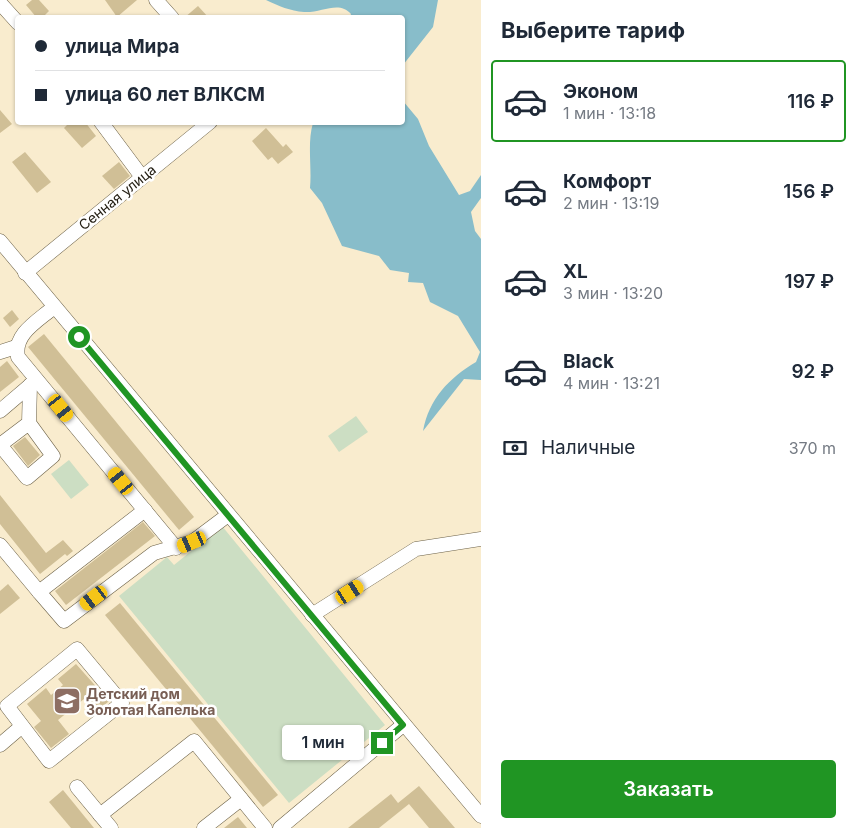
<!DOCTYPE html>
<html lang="ru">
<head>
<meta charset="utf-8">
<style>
  :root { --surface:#fff; --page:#f2f2f3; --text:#1f2937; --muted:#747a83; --line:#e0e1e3; --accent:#209523 }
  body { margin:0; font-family:Inter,sans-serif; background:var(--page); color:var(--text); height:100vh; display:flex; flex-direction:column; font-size:19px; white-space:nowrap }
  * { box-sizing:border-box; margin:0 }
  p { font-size:16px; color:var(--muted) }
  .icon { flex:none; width:28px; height:28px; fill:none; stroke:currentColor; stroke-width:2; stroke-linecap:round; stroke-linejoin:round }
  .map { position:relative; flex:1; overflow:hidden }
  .sheet { display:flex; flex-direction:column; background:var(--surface); width:375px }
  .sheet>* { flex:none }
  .guide { position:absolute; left:15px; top:15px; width:390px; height:110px; border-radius:5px; box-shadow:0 1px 4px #0004; display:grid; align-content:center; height:110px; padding:0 20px; background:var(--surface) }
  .end { position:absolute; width:22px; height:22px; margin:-11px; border:6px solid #209523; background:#fff; box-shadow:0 0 0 2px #fff }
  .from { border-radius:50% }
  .bubble { position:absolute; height:35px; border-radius:5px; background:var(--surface); box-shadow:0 1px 4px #0004; font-size:16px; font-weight:600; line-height:35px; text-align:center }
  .car { position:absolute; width:15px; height:30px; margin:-15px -8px; border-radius:6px; box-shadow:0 0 4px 1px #0007; background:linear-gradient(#f5c518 24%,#345 0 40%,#f5c518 0 76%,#345 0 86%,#f5c518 0) }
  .guide b { display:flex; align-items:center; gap:18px; height:48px; font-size:19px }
  .guide b+b { border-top:1px solid var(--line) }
  .guide i { width:12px; height:12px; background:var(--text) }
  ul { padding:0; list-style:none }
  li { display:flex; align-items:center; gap:15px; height:82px; margin:0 10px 8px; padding:0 10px; border:2px solid transparent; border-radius:5px }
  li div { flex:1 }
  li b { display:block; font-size:19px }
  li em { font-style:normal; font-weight:600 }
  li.active { border-color:var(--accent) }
  li>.icon { width:45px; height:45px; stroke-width:1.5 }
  h2 { padding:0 20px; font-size:22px; line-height:60px }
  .pay { display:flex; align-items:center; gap:12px; height:55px; padding:0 20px; font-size:19px }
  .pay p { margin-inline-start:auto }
  .cta { display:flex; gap:10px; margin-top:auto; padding:10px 20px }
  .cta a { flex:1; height:58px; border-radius:5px; background:var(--accent); color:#fff; font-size:20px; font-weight:600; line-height:58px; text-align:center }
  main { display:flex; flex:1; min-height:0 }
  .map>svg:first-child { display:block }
  .green { fill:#ccdec3 }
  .water { fill:#88bdca }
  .building { fill:#d0bf96 }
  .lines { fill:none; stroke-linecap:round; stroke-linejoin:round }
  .minor-casing { stroke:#6c6147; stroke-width:15 }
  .minor { stroke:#fff; stroke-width:14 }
  .route { stroke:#209523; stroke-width:6 }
  .labels { text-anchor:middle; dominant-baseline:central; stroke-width:5; stroke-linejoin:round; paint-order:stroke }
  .street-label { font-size:14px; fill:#262116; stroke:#fff }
  .education-label { font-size:14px; font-weight:bold; fill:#785e54; stroke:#fff; text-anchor:start }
</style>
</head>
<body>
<main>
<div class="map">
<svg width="481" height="828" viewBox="0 0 481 828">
  <rect width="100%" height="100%" fill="#f9ecce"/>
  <g class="green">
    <path d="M 356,416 L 368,432 L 339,452 L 328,436 Z"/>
    <path d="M 69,460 L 89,485 L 71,499 L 51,474 Z"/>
    <path d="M 222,526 L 385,725 L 289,803 L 119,596 L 167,557 L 174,565 Z"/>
  </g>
  <g class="water">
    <path d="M 266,0 L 438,0 L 433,27 L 403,65 L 402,18 L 350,17 L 351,14 C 339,0 322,13 304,12 C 290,11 279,6 266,0 Z"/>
    <path d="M 403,101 L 418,119 L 429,146 L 459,195 L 470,191 L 481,175 L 481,198 L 471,212 L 475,231 L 481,239 L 481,380 L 464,379 L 423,431 C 429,399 449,378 476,362 L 480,352 L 458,316 L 430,302 L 423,283 L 408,282 L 409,273 L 390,270 L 379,256 L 342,246 L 322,203 L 310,188 C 312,167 307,143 313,123 L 402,122 Z"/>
  </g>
  <g class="building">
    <path d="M 32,0 L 39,0 L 49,11 L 42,18 L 37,18 L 26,5 Z"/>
    <path d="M 105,0 L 137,0 L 117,17 Z"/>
    <path d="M 198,6 L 209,18 L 184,18 Z"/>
    <path d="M 0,110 L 12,124 L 0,133 Z"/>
    <path d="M 70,122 L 85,122 L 96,136 L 82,148 L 64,128 Z"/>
    <path d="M 266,128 L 283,147 L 286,144 L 293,152 L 278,164 L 272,157 L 268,160 L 252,141 Z"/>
    <path d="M 25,152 L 51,182 L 37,193 L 12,162 Z"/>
    <path d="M 119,162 L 130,176 L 114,189 L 102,176 Z"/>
    <path d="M 12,310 L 19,319 L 10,327 L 3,318 Z"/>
    <path d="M 44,334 L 194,517 L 179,530 L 28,347 Z"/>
    <path d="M 7,361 L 19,377 L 0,392 L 0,367 Z"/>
    <path d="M 25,437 L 40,455 L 28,466 L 13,446 Z"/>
    <path d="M 0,495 L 46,553 L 63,540 L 73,551 L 67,556 L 65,554 L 40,574 L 0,524 Z"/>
    <path d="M 143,522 L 155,536 L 66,605 L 55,591 Z"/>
    <path d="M 8,584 L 20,598 L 0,614 L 0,591 Z"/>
    <path d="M 120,603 L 278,795 L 263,807 L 105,615 Z"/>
    <path d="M 76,664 L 109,701 L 95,713 L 84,699 L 58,720 L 69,734 L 51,748 L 34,727 L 41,721 L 27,704 L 46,688 L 51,695 L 63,685 L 58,679 Z"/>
    <path d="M 419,786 L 455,828 L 429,828 L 409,804 L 379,828 L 348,828 L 391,794 L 398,803 Z"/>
    <path d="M 63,790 L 94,828 L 71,828 L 49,802 Z"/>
    <path d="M 238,817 L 247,828 L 224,828 Z"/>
  </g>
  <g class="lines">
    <g class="minor-casing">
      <g id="minor">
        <path d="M 156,0 L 172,18"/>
        <path d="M 0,3 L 18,23"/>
        <path d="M 101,122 L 142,177"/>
        <path d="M 0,241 L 481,816"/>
        <path d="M 25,273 L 210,122"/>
        <path d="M 54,307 C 38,321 13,334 18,357 L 176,548"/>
        <path d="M 0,352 L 16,347"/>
        <path d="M 0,411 L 34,382"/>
        <path d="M 29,423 L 53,456 L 27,478 L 0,445 L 29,423 L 30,385"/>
        <path d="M 145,510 L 39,592 L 64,621 L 154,553 L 192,542 L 228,515"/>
        <path d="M 0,545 L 39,592"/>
        <path d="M 312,615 L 416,549 L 481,539"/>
        <path d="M 77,649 L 122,703 L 49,761 L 7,706 Z"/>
        <path d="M 0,745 L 21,727"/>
        <path d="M 77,787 L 111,828"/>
        <path d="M 100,815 L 194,741 L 265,828"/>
        <path d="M 204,828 L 241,799"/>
        <path d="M 280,828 L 403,725"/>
      </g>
    </g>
    <use href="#minor" class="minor"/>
  </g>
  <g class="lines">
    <path class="route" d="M 79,337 L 403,725 L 382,743"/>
  </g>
  <defs>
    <g id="school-square" transform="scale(1.4375)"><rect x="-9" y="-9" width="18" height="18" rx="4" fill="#8d6e63" stroke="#fff"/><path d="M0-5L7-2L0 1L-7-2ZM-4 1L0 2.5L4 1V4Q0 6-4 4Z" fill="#fff"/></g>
  </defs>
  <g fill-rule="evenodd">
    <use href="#school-square" x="67" y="701"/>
  </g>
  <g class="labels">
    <g class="street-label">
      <text transform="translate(117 197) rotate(-39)">Сенная улица</text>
    </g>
    <g class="education-label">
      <text x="86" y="693">Детский дом<tspan x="86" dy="16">Золотая Капелька</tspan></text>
    </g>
  </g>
</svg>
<i class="end from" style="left:79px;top:337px"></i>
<i class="end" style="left:382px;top:743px"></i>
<div class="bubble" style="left:282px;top:725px;width:82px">1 мин</div>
<i class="car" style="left:61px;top:408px;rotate:141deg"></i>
<i class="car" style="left:121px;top:481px;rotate:321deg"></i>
<i class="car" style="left:192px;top:542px;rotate:247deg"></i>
<i class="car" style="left:350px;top:592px;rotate:57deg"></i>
<i class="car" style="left:94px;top:598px;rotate:233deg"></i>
<div class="guide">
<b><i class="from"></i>улица Мира</b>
<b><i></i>улица 60 лет ВЛКСМ</b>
</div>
</div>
<section class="sheet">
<h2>Выберите тариф</h2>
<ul>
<li class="active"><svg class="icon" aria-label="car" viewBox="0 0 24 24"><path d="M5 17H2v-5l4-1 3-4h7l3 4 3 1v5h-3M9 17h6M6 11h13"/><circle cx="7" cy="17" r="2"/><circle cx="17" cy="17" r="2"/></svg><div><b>Эконом</b><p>1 мин · 13:18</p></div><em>116 ₽</em></li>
<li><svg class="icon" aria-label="car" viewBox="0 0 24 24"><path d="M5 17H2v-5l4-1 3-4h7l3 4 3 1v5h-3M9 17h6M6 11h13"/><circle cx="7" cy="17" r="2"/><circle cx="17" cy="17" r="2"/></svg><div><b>Комфорт</b><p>2 мин · 13:19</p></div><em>156 ₽</em></li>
<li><svg class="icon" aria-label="car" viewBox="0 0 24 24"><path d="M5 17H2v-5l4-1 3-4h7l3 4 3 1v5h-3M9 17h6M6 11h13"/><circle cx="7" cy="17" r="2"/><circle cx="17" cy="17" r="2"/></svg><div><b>XL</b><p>3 мин · 13:20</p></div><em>197 ₽</em></li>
<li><svg class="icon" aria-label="car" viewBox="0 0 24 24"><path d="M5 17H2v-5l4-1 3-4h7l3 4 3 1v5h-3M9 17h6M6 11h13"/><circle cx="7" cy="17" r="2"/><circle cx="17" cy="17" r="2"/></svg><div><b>Black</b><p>4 мин · 13:21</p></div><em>92 ₽</em></li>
</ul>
<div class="pay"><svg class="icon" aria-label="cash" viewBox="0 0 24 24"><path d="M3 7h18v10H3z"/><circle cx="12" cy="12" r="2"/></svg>Наличные<p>370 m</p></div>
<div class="cta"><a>Заказать</a></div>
</section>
</main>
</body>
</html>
